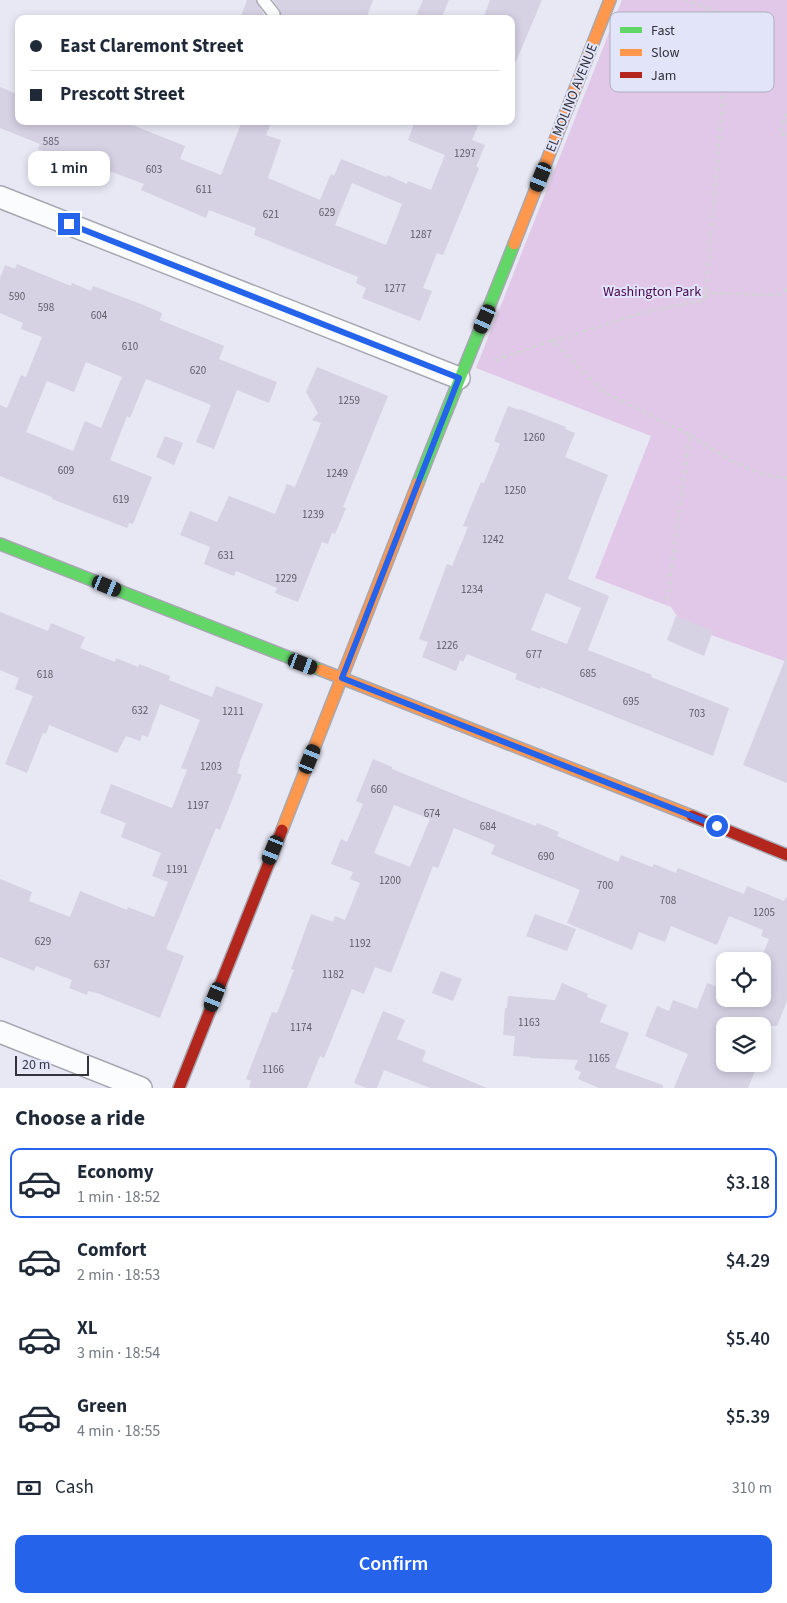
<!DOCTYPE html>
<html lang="en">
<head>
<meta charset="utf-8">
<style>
  :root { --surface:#fff; --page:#f6f6f7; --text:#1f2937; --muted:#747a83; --line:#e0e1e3; --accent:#2563eb }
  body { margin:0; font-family:"Source Sans 3",sans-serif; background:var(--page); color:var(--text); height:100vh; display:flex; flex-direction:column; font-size:19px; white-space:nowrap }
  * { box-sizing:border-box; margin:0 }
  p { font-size:16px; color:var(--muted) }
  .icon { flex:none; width:28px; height:28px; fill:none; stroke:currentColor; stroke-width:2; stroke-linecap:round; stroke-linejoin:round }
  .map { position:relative; height:1088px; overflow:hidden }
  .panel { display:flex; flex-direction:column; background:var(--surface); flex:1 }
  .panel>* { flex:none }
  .hud { position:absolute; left:15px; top:15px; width:500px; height:110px; border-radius:10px; box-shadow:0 2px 8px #0003; display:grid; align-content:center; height:110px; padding:0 15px; background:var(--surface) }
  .tools { position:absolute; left:716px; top:952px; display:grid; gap:10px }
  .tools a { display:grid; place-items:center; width:55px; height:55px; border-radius:10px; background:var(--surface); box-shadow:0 2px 8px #0003; font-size:25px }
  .scale { position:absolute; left:15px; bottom:12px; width:74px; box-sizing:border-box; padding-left:5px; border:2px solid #33333b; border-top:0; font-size:14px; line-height:18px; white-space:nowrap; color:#33333b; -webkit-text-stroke:4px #e2e4f9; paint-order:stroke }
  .end { position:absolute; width:22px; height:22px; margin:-11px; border:6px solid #2563eb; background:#fff; box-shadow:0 0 0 2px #fff }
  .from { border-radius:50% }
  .bubble { position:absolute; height:35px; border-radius:10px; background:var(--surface); box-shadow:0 2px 8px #0003; font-size:16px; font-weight:600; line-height:35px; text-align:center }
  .car { position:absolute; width:15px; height:30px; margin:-15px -8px; border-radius:6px; box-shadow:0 0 4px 1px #0007; background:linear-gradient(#222 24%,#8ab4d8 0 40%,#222 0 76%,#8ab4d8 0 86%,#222 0) }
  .hud b { display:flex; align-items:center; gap:18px; height:48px; font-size:19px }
  .hud b+b { border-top:1px solid var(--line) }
  .hud i { width:12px; height:12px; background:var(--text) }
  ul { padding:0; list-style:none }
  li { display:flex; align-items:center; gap:15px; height:70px; margin:0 10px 8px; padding:0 5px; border:2px solid transparent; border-radius:10px }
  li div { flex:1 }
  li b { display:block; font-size:19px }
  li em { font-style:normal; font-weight:600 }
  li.on { border-color:var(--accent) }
  li>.icon { width:45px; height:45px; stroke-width:1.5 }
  h2 { padding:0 15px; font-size:22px; line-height:60px }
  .pay { display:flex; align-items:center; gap:12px; height:55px; padding:0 15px; font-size:19px }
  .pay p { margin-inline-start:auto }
  .primary-button { display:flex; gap:10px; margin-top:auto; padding:10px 15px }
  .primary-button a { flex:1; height:58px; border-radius:10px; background:var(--accent); color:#fff; font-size:20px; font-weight:600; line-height:58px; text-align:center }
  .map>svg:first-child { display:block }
  .green { fill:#e2c8e8 }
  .building { fill:#d6d1e3; fill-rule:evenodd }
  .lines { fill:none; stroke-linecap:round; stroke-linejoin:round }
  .lane-casing { stroke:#a7a8b1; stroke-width:14 }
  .street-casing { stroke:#a7a8b1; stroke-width:24 }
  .fast-casing { stroke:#a7a8b1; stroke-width:14 }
  .slow-casing { stroke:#a7a8b1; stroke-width:14 }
  .jam-casing { stroke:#a7a8b1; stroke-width:14 }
  .path { stroke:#d3d4d7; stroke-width:3; stroke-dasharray:4 4; stroke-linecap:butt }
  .lane { stroke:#fbfcfd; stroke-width:11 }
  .street { stroke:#fbfcfd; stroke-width:21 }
  .fast { stroke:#63d668; stroke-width:11 }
  .slow { stroke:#ff974d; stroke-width:11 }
  .jam { stroke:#b3261e; stroke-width:11 }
  .route { stroke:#2563eb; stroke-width:6 }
  .labels { text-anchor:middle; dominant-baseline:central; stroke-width:4; stroke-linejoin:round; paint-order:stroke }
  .number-label { font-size:11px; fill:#5e5c67 }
  .street-label { font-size:14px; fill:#33333b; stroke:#e2e4f9 }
  .park-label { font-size:14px; fill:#4d0852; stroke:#e2e4f9 }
  .key { fill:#e2e4f9; stroke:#aeafc0; stroke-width:1 }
  .key-label { font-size:14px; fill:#33333b }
</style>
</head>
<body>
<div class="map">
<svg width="787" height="1088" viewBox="0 0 787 1088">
  <rect width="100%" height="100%" fill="#e7e8f4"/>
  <path class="green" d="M 622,0 L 787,0 L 787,662 L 683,625 L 671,607 L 595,578 L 651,436 L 476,368 Z"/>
  <g class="building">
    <path d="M 247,0 L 256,0 L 266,19 L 240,19 Z"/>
    <path d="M 273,0 L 373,0 L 366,19 L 282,19 L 280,10 Z"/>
    <path d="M 423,0 L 449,0 L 441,19 L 415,19 Z"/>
    <path d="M 490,0 L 542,0 L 511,73 L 511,19 L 483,19 Z"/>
    <path d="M 0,87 L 19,95 L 19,121 L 122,121 L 185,146 L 180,159 L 221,175 L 242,121 L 272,121 L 266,135 L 281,140 L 268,178 L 320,200 L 331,174 L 334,176 L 341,159 L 386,177 L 387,175 L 407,184 L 408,181 L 431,190 L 445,155 L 408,140 L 415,121 L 480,121 L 472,140 L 485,145 L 476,167 L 479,168 L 443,255 L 437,253 L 423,288 L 432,291 L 420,321 L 362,298 L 366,288 L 356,283 L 358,277 L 254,235 L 256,228 L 209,210 L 206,218 L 141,190 L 144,184 L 101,168 L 98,176 L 75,167 L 76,164 L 38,149 L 40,144 L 0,128 ZM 352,183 L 402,204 L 386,245 L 335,225 Z"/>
    <path d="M 17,264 L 71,286 L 72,283 L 91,291 L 93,286 L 141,304 L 162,313 L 160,320 L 224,346 L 219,359 L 277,382 L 269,403 L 237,390 L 214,449 L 196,442 L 211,405 L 146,379 L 130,418 L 127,416 L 110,460 L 152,477 L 133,524 L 129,523 L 127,528 L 52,499 L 52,497 L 0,476 L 0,405 L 7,408 L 21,375 L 26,377 L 42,337 L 21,329 L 23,323 L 0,313 L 0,278 L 5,265 L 15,269 ZM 86,362 L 122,377 L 101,428 L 85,421 L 73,451 L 26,432 L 47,381 L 74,392 Z"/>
    <path d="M 317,367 L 388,396 L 343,507 L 346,508 L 335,534 L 332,533 L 328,544 L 322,542 L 298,602 L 275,593 L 277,588 L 236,571 L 234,576 L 204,564 L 210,547 L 180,535 L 190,511 L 217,522 L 229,496 L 275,514 L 287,484 L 295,487 L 321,423 L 312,420 L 318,413 L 306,392 Z"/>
    <path d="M 508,406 L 519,410 L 520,409 L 566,427 L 565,429 L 575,433 L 565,457 L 608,475 L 568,579 L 609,596 L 588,650 L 652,675 L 651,677 L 729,708 L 713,756 L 541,687 L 540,689 L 515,679 L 517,674 L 467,654 L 463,662 L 460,660 L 456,671 L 422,657 L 428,642 L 419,639 L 447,564 L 452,566 L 468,527 L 463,526 L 481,482 L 484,483 L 500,444 L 494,441 ZM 546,593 L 581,608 L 567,644 L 531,630 Z"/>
    <path d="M 165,436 L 183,443 L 174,465 L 156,457 Z"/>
    <path d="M 0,612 L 48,631 L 51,623 L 85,637 L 80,648 L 115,662 L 116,658 L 138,667 L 139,664 L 170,676 L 169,680 L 212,697 L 216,686 L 263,704 L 239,764 L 240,764 L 237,773 L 242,775 L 220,830 L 216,828 L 166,949 L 184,956 L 160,1018 L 97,993 L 88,991 L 87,995 L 69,988 L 72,980 L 36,966 L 34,971 L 0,957 L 0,879 L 32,892 L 29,901 L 70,917 L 80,891 L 127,910 L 128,907 L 154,917 L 168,882 L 152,876 L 161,853 L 121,837 L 126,823 L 100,813 L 111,784 L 172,808 L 187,770 L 181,768 L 200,720 L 160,704 L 148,737 L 142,735 L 140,741 L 126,736 L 117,753 L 49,725 L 46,734 L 43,733 L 27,773 L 5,764 L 33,696 L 15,689 L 19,678 L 0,670 Z"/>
    <path d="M 676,616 L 713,631 L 704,656 L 667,640 Z"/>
    <path d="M 786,657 L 787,658 L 787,783 L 743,765 Z"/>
    <path d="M 373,759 L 392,767 L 392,769 L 471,801 L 536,826 L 537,823 L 559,832 L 557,836 L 618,862 L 621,855 L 652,867 L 654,864 L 676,873 L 678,868 L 744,894 L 747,886 L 784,901 L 786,897 L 787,898 L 787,1001 L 777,1026 L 725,1026 L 725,1064 L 737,1064 L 755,1071 L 748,1088 L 674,1088 L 688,1054 L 645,1036 L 657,1006 L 669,1011 L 673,1000 L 697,1009 L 707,983 L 725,990 L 725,999 L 762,999 L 762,957 L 769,939 L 761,936 L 763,930 L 729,916 L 717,945 L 671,926 L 665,942 L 639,932 L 632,950 L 567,923 L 580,890 L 491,854 L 495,845 L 454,828 L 438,868 L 433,866 L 391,973 L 375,967 L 364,994 L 352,989 L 324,1058 L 320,1056 L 307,1088 L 249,1088 L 251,1081 L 246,1079 L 272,1012 L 277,1013 L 294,970 L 291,969 L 311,914 L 333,922 L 335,916 L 345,920 L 360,883 L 350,879 L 353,872 L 331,864 L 341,839 L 347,842 L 363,804 L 356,801 ZM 394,805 L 430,819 L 410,867 L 374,853 Z"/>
    <path d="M 535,914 L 576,929 L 567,951 L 526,936 Z"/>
    <path d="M 441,971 L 462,979 L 453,1001 L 432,993 Z"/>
    <path d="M 562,983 L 588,994 L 587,997 L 607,1005 L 600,1022 L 629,1033 L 615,1068 L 663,1085 L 663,1088 L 599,1088 L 578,1079 L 581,1072 L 574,1069 L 578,1060 L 530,1058 L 530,1057 L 513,1056 L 515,1036 L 503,1035 L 505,1008 L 507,1008 L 508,996 L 555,1000 Z"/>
    <path d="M 383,1011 L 405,1020 L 397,1039 L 426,1051 L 422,1061 L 487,1088 L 430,1088 L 384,1070 L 377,1088 L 366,1088 L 354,1083 Z"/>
  </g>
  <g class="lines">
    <g class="lane-casing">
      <path id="lane" d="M 263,0 L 274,14 L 274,19"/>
    </g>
    <g class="street-casing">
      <g id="street">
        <path d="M 0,197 L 459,378"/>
        <path d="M 0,1032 L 141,1088"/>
      </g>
    </g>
    <g class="fast-casing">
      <g id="fast">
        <path d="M 418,483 C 449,403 483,324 514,244"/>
        <path d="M 0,544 L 321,670"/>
      </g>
    </g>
    <g class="slow-casing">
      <g id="slow">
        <path d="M 514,244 L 610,0"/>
        <path d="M 321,670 L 692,816"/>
        <path d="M 282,830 L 418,483"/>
      </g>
    </g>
    <g class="jam-casing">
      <g id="jam">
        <path d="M 692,816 L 787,855"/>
        <path d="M 179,1088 L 282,830"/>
      </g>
    </g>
    <g class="path">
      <path d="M 787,113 L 779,133 L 787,136"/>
      <path d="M 705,293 L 779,295 L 787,289"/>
      <path d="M 552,341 L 649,311 L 705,300 L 730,17 L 686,0"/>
      <path d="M 495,360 L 552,341 L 605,393 L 690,435 L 667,601"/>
      <path d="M 690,435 C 720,454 750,475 787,478"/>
    </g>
    <use href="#lane" class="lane"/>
    <use href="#street" class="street"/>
    <use href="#fast" class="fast"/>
    <use href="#slow" class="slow"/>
    <use href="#jam" class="jam"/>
  </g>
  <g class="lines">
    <path class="route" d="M 69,224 L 459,378 L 342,678 L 717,826"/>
  </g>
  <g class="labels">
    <g class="number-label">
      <text x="51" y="141">585</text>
      <text x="465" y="153">1297</text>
      <text x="154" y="169">603</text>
      <text x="204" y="189">611</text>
      <text x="327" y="212">629</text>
      <text x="271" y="214">621</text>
      <text x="421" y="234">1287</text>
      <text x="395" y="288">1277</text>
      <text x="17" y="296">590</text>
      <text x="46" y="307">598</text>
      <text x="99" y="315">604</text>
      <text x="130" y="346">610</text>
      <text x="198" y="370">620</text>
      <text x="349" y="400">1259</text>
      <text x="534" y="437">1260</text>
      <text x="66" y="470">609</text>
      <text x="337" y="473">1249</text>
      <text x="515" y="490">1250</text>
      <text x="121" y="499">619</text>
      <text x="313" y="514">1239</text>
      <text x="493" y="539">1242</text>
      <text x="226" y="555">631</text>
      <text x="286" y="578">1229</text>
      <text x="472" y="589">1234</text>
      <text x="447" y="645">1226</text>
      <text x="534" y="654">677</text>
      <text x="588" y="673">685</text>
      <text x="45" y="674">618</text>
      <text x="631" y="701">695</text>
      <text x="140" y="710">632</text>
      <text x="233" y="711">1211</text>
      <text x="697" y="713">703</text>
      <text x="211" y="766">1203</text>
      <text x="379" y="789">660</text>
      <text x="198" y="805">1197</text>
      <text x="432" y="813">674</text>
      <text x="488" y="826">684</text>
      <text x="546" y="856">690</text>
      <text x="177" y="869">1191</text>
      <text x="390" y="880">1200</text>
      <text x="605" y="885">700</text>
      <text x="668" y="900">708</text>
      <text x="764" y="912">1205</text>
      <text x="43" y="941">629</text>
      <text x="360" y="943">1192</text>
      <text x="102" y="964">637</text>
      <text x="333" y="974">1182</text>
      <text x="529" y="1022">1163</text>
      <text x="301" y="1027">1174</text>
      <text x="599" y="1058">1165</text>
      <text x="273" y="1069">1166</text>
    </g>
    <g class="street-label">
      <text transform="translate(572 98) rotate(-68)">EL MOLINO AVENUE</text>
    </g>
    <g class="park-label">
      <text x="652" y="292">Washington Park</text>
    </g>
  </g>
  <rect x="610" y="12" width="164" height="80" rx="8" class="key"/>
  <rect x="620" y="27" width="22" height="6" fill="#63d668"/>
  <rect x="620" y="49" width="22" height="7" fill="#ff974d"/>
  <rect x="620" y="72" width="22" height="6" fill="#b3261e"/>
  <g class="key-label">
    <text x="651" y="35">Fast</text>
    <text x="651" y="57">Slow</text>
    <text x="651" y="80">Jam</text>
  </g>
</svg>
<div class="tools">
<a><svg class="icon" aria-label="locate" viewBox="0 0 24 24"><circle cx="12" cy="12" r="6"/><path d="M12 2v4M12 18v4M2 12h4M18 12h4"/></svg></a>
<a><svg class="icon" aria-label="layers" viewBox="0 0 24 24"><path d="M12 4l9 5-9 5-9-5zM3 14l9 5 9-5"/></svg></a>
</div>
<div class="scale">20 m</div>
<i class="end from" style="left:717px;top:826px"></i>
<i class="end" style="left:69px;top:224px"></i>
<div class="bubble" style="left:28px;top:151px;width:82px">1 min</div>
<i class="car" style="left:541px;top:177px;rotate:202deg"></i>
<i class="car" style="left:485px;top:319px;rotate:204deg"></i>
<i class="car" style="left:107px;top:586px;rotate:112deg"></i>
<i class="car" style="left:303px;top:664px;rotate:111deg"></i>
<i class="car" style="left:310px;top:759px;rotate:22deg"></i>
<i class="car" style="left:273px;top:850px;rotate:202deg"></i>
<i class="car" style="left:215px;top:997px;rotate:202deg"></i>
<div class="hud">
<b><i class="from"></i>East Claremont Street</b>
<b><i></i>Prescott Street</b>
</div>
</div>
<section class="panel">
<h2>Choose a ride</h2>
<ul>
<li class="on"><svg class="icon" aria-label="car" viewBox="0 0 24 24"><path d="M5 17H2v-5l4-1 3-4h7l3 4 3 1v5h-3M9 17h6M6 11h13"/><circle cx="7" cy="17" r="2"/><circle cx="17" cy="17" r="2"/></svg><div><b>Economy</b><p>1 min · 18:52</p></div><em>$3.18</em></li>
<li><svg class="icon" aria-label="car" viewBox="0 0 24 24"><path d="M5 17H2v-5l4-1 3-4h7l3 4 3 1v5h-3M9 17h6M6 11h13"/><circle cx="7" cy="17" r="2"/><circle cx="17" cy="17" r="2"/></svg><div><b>Comfort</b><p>2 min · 18:53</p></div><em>$4.29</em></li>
<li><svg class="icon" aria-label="car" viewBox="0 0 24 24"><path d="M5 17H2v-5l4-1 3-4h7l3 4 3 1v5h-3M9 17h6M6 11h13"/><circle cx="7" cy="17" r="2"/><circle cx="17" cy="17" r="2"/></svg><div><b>XL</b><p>3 min · 18:54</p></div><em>$5.40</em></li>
<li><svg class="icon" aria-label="car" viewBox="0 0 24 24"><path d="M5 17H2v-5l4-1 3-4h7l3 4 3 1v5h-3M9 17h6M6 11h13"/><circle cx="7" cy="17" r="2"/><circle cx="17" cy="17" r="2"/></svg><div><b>Green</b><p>4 min · 18:55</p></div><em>$5.39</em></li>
</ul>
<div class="pay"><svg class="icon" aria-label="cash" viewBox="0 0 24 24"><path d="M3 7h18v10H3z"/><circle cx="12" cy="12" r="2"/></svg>Cash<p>310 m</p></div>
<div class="primary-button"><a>Confirm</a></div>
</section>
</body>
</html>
